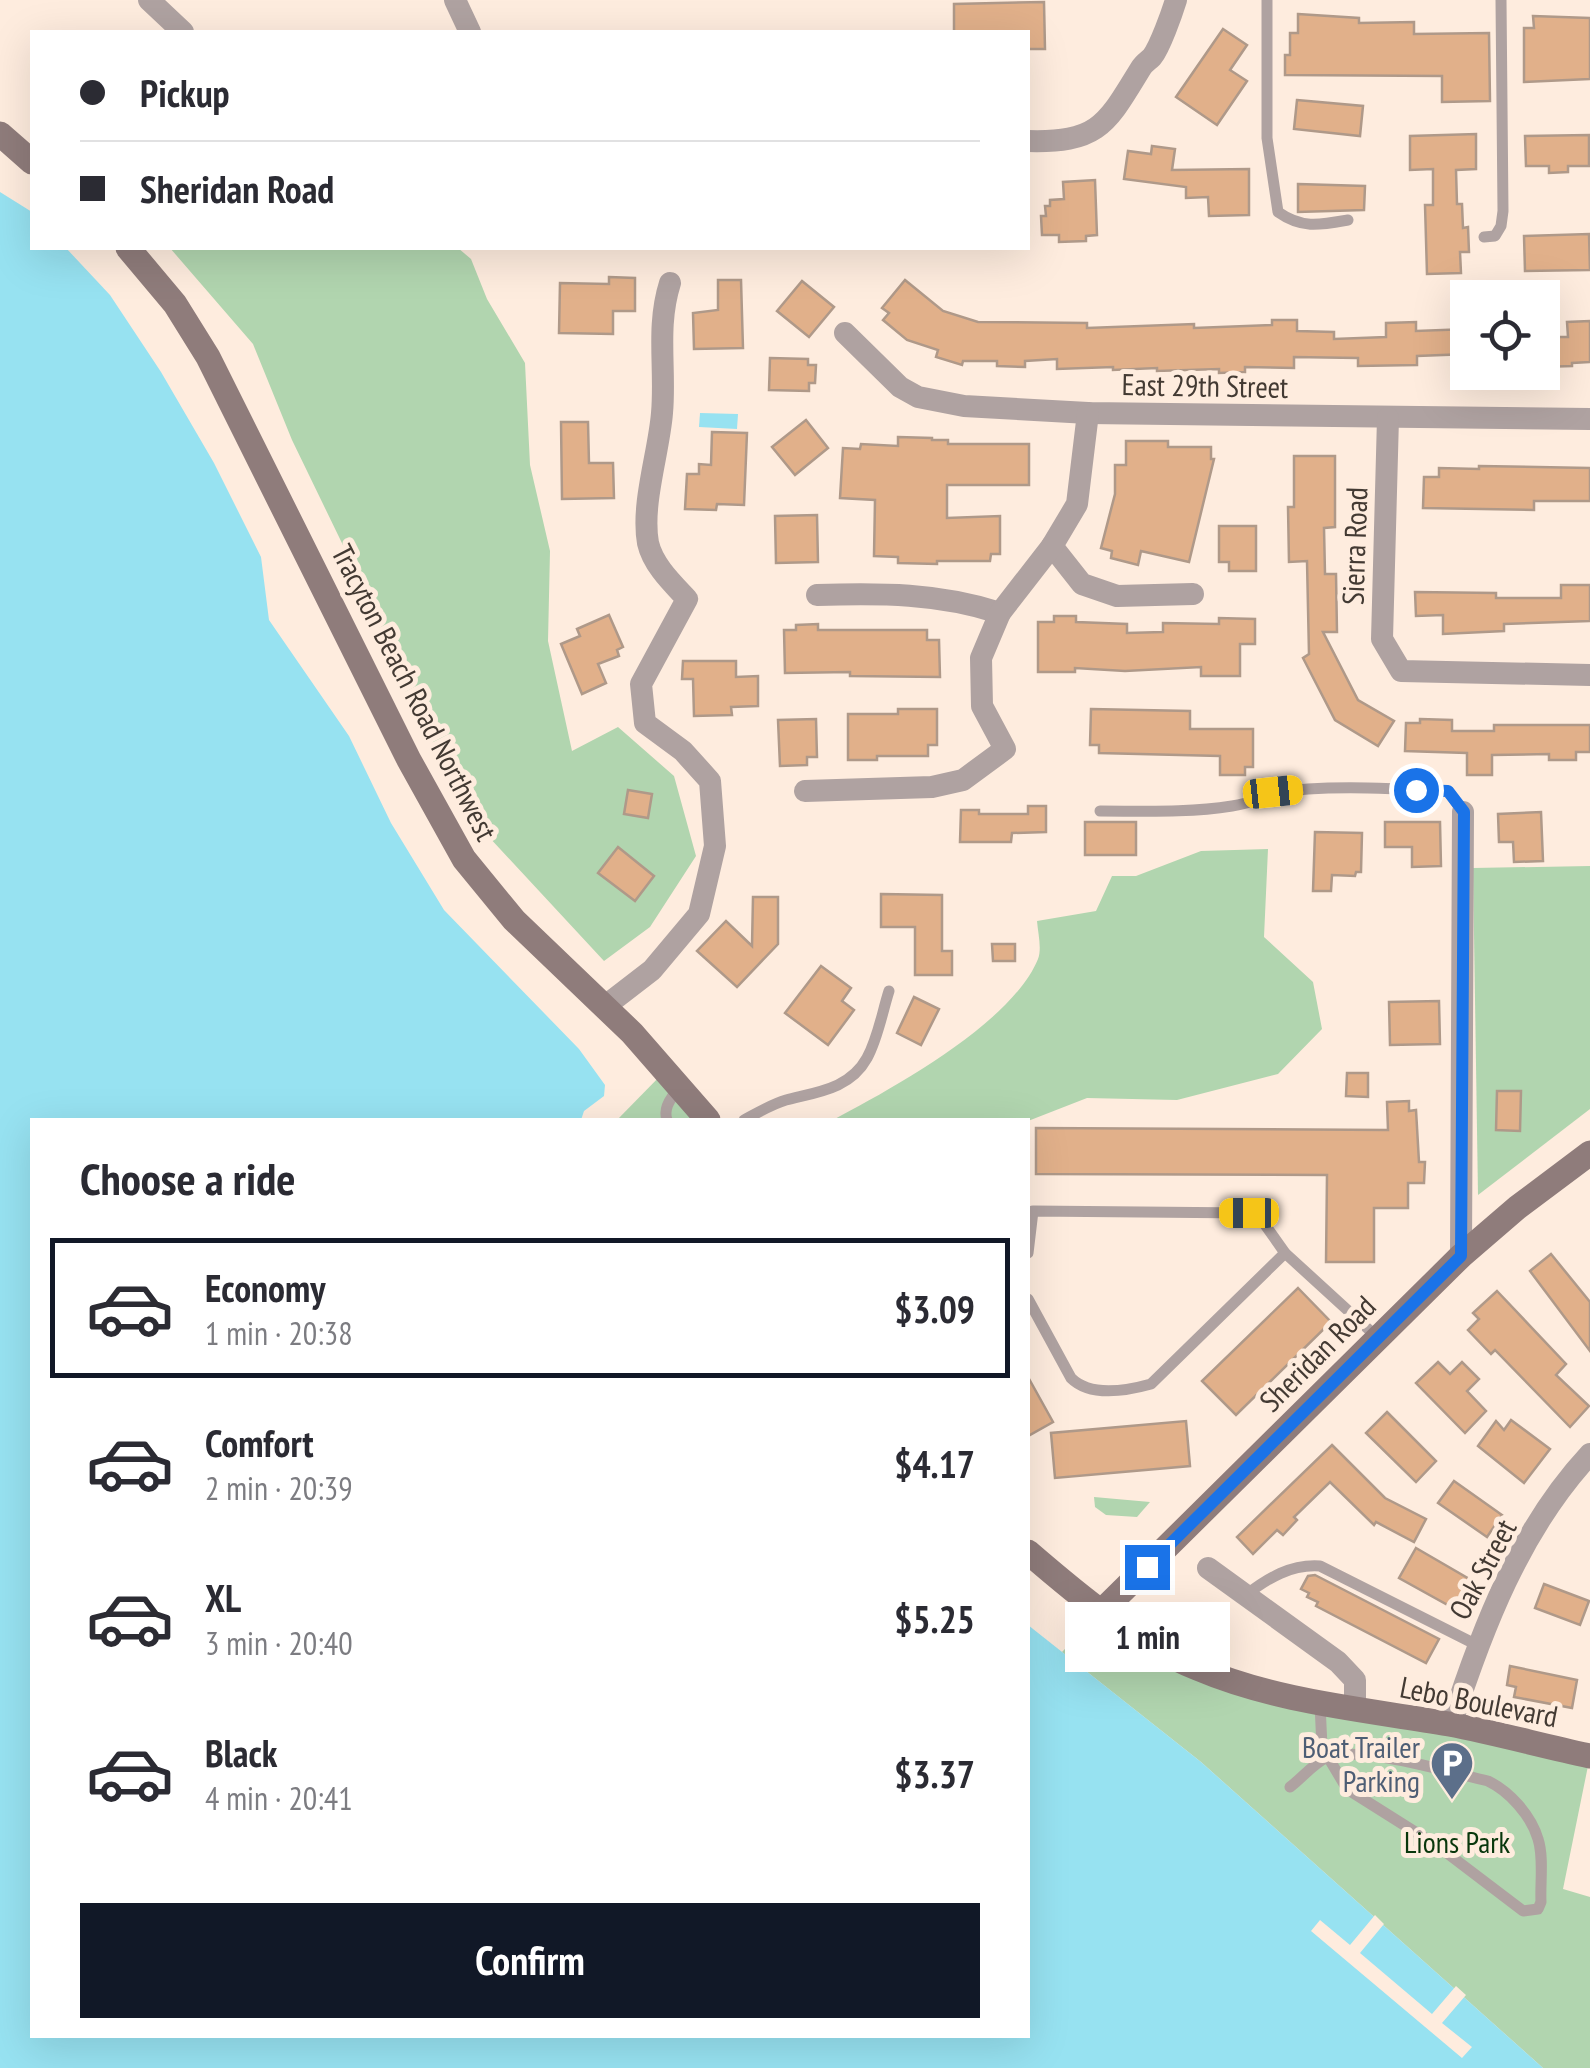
<!DOCTYPE html>
<html lang="en">
<head>
<meta charset="utf-8">
<style>
  :root { --surface:#fff; --page:#f7f7f7; --text:#2b2b33; --muted:#7c7c81; --line:#e1e1e2; --accent:#111827 }
  body { margin:0; font-family:"PT Sans Narrow",sans-serif; background:var(--page); color:var(--text); height:100vh; display:flex; flex-direction:column; font-size:38px; white-space:nowrap }
  * { box-sizing:border-box; margin:0 }
  p { font-size:32px; color:var(--muted) }
  .icon { flex:none; width:55px; height:55px; fill:none; stroke:currentColor; stroke-width:2; stroke-linecap:round; stroke-linejoin:round }
  .map { position:relative; flex:1; overflow:hidden }
  .drawer { position:absolute; left:30px; top:1118px; width:1000px; height:920px; display:flex; flex-direction:column; background:var(--surface); border-radius:0px; box-shadow:0 10px 40px #0002 }
  .drawer>* { flex:none }
  .top-card { position:absolute; left:30px; top:30px; width:1000px; height:220px; border-radius:0px; box-shadow:0 10px 40px #0002; display:grid; align-content:center; height:220px; padding:0 50px; background:var(--surface) }
  .buttons { position:absolute; left:1450px; top:280px; display:grid; gap:20px }
  .buttons a { display:grid; place-items:center; width:110px; height:110px; border-radius:0px; background:var(--surface); box-shadow:0 10px 40px #0002; font-size:50px }
  .end { position:absolute; width:45px; height:45px; margin:-22px; border:12px solid #1a73e8; background:#fff; box-shadow:0 0 0 5px #fff }
  .from { border-radius:50% }
  .bubble { position:absolute; height:70px; border-radius:0px; background:var(--surface); box-shadow:0 10px 40px #0002; font-size:32px; font-weight:800; line-height:70px; text-align:center }
  .car { position:absolute; width:30px; height:60px; margin:-30px -15px; border-radius:12px; box-shadow:0 0 8px 2px #0007; background:linear-gradient(#f5c518 24%,#345 0 40%,#f5c518 0 76%,#345 0 86%,#f5c518 0) }
  .top-card b { display:flex; align-items:center; gap:35px; height:95px; font-size:38px }
  .top-card b+b { border-top:2px solid var(--line) }
  .top-card i { width:25px; height:25px; background:var(--text) }
  ul { padding:0; list-style:none }
  li { display:flex; align-items:center; gap:30px; height:140px; margin:0 20px 15px; padding:0 30px; border:5px solid transparent; border-radius:0px }
  li div { flex:1 }
  li b { display:block; font-size:38px }
  li em { font-style:normal; font-weight:800 }
  li.selected { border-color:var(--accent) }
  li>.icon { width:90px; height:90px; stroke-width:1.5 }
  h2 { padding:0 50px; font-size:45px; line-height:120px }
  .primary-button { display:flex; gap:20px; margin-top:auto; padding:20px 50px }
  .primary-button a { flex:1; height:115px; border-radius:0px; background:var(--accent); color:#fff; font-size:40px; font-weight:800; line-height:115px; text-align:center }
  .map>svg:first-child { display:block }
  .green { fill:#b1d5af }
  .water { fill:#97e2f1 }
  .pier { fill:#feecde }
  .building { fill:#e1b08a; stroke:#af9989; stroke-width:2.5 }
  .lines { fill:none; stroke-linecap:round; stroke-linejoin:round }
  .service { stroke:#afa2a1; stroke-width:11 }
  .minor { stroke:#afa2a1; stroke-width:22 }
  .secondary { stroke:#8f7c7b; stroke-width:25 }
  .route { stroke:#1a73e8; stroke-width:12 }
  .labels { text-anchor:middle; dominant-baseline:central; stroke-width:10; stroke-linejoin:round; paint-order:stroke }
  .street-label { font-size:30px; fill:#433a33; stroke:#feecde }
  .service-label { font-size:30px; fill:#4e5e75; stroke:#feecde; text-anchor:end }
  .park-label { font-size:30px; fill:#09370c; stroke:#feecde }
</style>
</head>
<body>
<div class="map">
<svg width="1590" height="2068" viewBox="0 0 1590 2068">
  <rect width="100%" height="100%" fill="#feecde"/>
  <g class="green">
    <path d="M 170,248 L 458,248 L 471,259 L 487,299 L 525,363 L 530,465 L 550,551 L 548,641 L 572,751 L 618,727 L 674,776 L 696,856 L 650,927 L 604,961 L 475,822 L 392,666 L 371,603 L 292,440 L 253,344 Z"/>
    <path d="M 1268,849 L 1264,937 L 1313,982 L 1322,1029 L 1278,1074 L 1177,1100 L 1087,1098 L 1028,1121 L 833,1120 C 893,1088 1012,1023 1038,959 C 1042,949 1038,933 1037,921 L 1096,911 L 1112,876 L 1136,876 L 1201,851 Z"/>
    <path d="M 1590,866 L 1590,1109 L 1478,1195 L 1473,868 Z"/>
    <path d="M 665,1071 L 708,1120 L 617,1120 Z"/>
    <path d="M 1094,1497 L 1150,1502 L 1137,1517 L 1106,1515 L 1095,1507 Z"/>
    <path d="M 1101,1612 L 1194,1667 L 1590,1756 L 1563,1889 L 1590,1897 L 1590,2068 L 1543,2068 L 1201,1762 L 1062,1652 Z"/>
  </g>
  <g class="water">
    <path d="M 0,192 L 32,212 L 32,248 L 66,248 L 110,295 L 161,372 L 214,463 L 261,557 L 269,620 L 349,736 L 391,823 L 444,910 L 579,1049 L 605,1085 L 604,1096 L 584,1111 L 581,1120 L 32,1120 L 32,2035 L 1028,2035 L 1028,1625 L 1201,1762 L 1543,2068 L 0,2068 Z"/>
    <path d="M 700,413 L 738,414 L 737,429 L 699,427 Z"/>
  </g>
  <path class="pier" d="M 1375,1915 L 1384,1924 L 1360,1953 L 1432,2014 L 1456,1986 L 1466,1995 L 1442,2023 L 1472,2047 L 1462,2058 L 1311,1931 L 1320,1920 L 1350,1945 Z"/>
  <g class="building">
    <path d="M 1044,2 L 1045,49 L 1028,49 L 1028,32 L 954,32 L 954,4 Z"/>
    <path d="M 1298,14 L 1359,18 L 1359,23 L 1414,22 L 1414,34 L 1489,33 L 1490,101 L 1442,102 L 1442,76 L 1285,75 L 1285,55 L 1290,55 L 1290,33 L 1298,33 Z"/>
    <path d="M 1533,16 L 1590,18 L 1590,79 L 1524,82 L 1524,28 L 1534,28 Z"/>
    <path d="M 1223,29 L 1247,45 L 1230,70 L 1247,81 L 1217,125 L 1176,97 Z"/>
    <path d="M 1297,100 L 1363,106 L 1360,136 L 1294,129 Z"/>
    <path d="M 1476,134 L 1476,169 L 1456,170 L 1457,204 L 1462,204 L 1463,228 L 1468,227 L 1469,252 L 1460,252 L 1461,273 L 1427,274 L 1425,205 L 1433,205 L 1433,169 L 1410,170 L 1410,136 Z"/>
    <path d="M 1589,135 L 1589,166 L 1568,166 L 1568,172 L 1549,173 L 1549,166 L 1526,166 L 1525,136 Z"/>
    <path d="M 1152,146 L 1175,149 L 1172,170 L 1249,169 L 1249,215 L 1209,216 L 1208,197 L 1186,198 L 1186,187 L 1124,179 L 1128,151 L 1151,154 Z"/>
    <path d="M 1095,180 L 1097,235 L 1086,236 L 1086,241 L 1059,242 L 1059,235 L 1042,235 L 1041,216 L 1046,216 L 1045,206 L 1050,206 L 1050,200 L 1064,199 L 1063,182 Z"/>
    <path d="M 1298,184 L 1365,186 L 1364,210 L 1298,212 Z"/>
    <path d="M 1589,234 L 1590,270 L 1525,271 L 1524,236 Z"/>
    <path d="M 609,277 L 635,278 L 635,311 L 613,311 L 613,334 L 559,333 L 560,283 L 609,284 Z"/>
    <path d="M 718,280 L 741,280 L 743,348 L 694,349 L 693,313 L 718,310 Z"/>
    <path d="M 905,280 L 943,311 L 978,322 L 1087,323 L 1087,328 L 1194,324 L 1194,328 L 1272,325 L 1272,320 L 1297,320 L 1297,331 L 1334,332 L 1334,339 L 1386,337 L 1386,323 L 1416,322 L 1416,331 L 1468,329 L 1468,354 L 1417,356 L 1417,365 L 1358,366 L 1358,358 L 1294,357 L 1294,368 L 1245,367 L 1245,372 L 1219,373 L 1219,369 L 1157,371 L 1157,368 L 1113,370 L 1113,367 L 1057,369 L 1057,359 L 1025,361 L 1025,367 L 997,366 L 997,361 L 963,361 L 962,365 L 936,357 L 938,350 L 907,340 L 883,320 L 889,313 L 882,308 Z"/>
    <path d="M 802,281 L 834,307 L 809,337 L 777,311 Z"/>
    <path d="M 1590,321 L 1590,362 L 1572,363 L 1572,366 L 1542,367 L 1542,337 L 1568,337 L 1567,322 Z"/>
    <path d="M 770,358 L 808,359 L 808,365 L 816,365 L 815,383 L 809,383 L 809,391 L 769,390 Z"/>
    <path d="M 806,420 L 828,448 L 795,475 L 772,447 Z"/>
    <path d="M 561,422 L 588,422 L 589,463 L 613,463 L 614,498 L 562,499 Z"/>
    <path d="M 712,432 L 747,433 L 744,505 L 717,504 L 716,510 L 685,509 L 687,474 L 699,474 L 699,464 L 711,465 Z"/>
    <path d="M 898,437 L 932,438 L 932,440 L 948,440 L 948,444 L 1029,444 L 1029,485 L 947,485 L 947,518 L 1000,516 L 1000,554 L 991,554 L 990,561 L 937,561 L 937,564 L 898,563 L 898,557 L 874,556 L 875,500 L 840,498 L 843,448 L 860,449 L 861,444 L 898,446 Z"/>
    <path d="M 1126,441 L 1168,441 L 1168,447 L 1211,447 L 1211,459 L 1214,459 L 1189,562 L 1141,551 L 1138,565 L 1111,558 L 1112,551 L 1101,548 L 1115,494 L 1115,465 L 1126,465 Z"/>
    <path d="M 1294,456 L 1335,456 L 1335,527 L 1324,528 L 1325,574 L 1336,574 L 1337,632 L 1323,632 L 1358,700 L 1394,721 L 1378,746 L 1335,720 L 1303,658 L 1309,654 L 1307,561 L 1289,562 L 1288,507 L 1294,507 Z"/>
    <path d="M 1479,466 L 1590,468 L 1590,501 L 1534,501 L 1534,510 L 1423,508 L 1424,477 L 1439,477 L 1439,468 L 1479,469 Z"/>
    <path d="M 817,515 L 818,562 L 776,563 L 775,516 Z"/>
    <path d="M 1219,526 L 1256,526 L 1256,571 L 1229,571 L 1229,562 L 1219,562 Z"/>
    <path d="M 1561,585 L 1590,585 L 1590,621 L 1504,624 L 1504,631 L 1443,634 L 1443,615 L 1416,616 L 1415,592 L 1496,593 L 1496,598 L 1561,598 Z"/>
    <path d="M 609,615 L 623,647 L 617,650 L 619,656 L 598,664 L 606,683 L 582,694 L 561,644 L 580,636 L 577,629 Z"/>
    <path d="M 1054,616 L 1076,616 L 1076,622 L 1127,624 L 1127,633 L 1163,632 L 1163,623 L 1219,624 L 1219,618 L 1255,619 L 1255,644 L 1240,644 L 1240,676 L 1201,676 L 1201,667 L 1125,671 L 1075,668 L 1075,672 L 1038,672 L 1038,622 L 1054,622 Z"/>
    <path d="M 818,624 L 818,630 L 927,630 L 927,640 L 939,640 L 940,677 L 850,676 L 850,672 L 785,673 L 784,630 L 796,630 L 796,625 Z"/>
    <path d="M 683,661 L 736,661 L 736,677 L 758,676 L 758,706 L 731,707 L 732,715 L 694,716 L 693,679 L 682,679 Z"/>
    <path d="M 898,709 L 937,709 L 937,745 L 928,745 L 928,756 L 877,756 L 877,760 L 848,760 L 848,714 L 898,714 Z"/>
    <path d="M 1091,709 L 1190,711 L 1190,729 L 1253,729 L 1253,767 L 1245,767 L 1245,775 L 1220,775 L 1220,756 L 1099,753 L 1099,745 L 1090,745 Z"/>
    <path d="M 816,719 L 817,757 L 807,757 L 807,765 L 780,766 L 778,720 Z"/>
    <path d="M 1420,719 L 1452,720 L 1452,731 L 1494,731 L 1494,725 L 1590,725 L 1590,752 L 1576,752 L 1576,760 L 1549,760 L 1549,754 L 1492,755 L 1492,775 L 1467,775 L 1467,753 L 1405,751 L 1406,723 L 1420,723 Z"/>
    <path d="M 628,790 L 652,794 L 648,818 L 624,814 Z"/>
    <path d="M 1028,806 L 1046,806 L 1046,832 L 1012,833 L 1011,842 L 960,842 L 961,810 L 979,810 L 979,814 L 1028,814 Z"/>
    <path d="M 1541,812 L 1543,861 L 1514,862 L 1513,842 L 1499,842 L 1498,814 Z"/>
    <rect x="1085" y="822" width="51" height="33"/>
    <path d="M 1385,822 L 1440,822 L 1441,866 L 1412,867 L 1412,847 L 1385,847 Z"/>
    <path d="M 1315,832 L 1362,833 L 1361,872 L 1356,872 L 1355,876 L 1332,875 L 1331,891 L 1313,891 Z"/>
    <path d="M 618,847 L 654,876 L 635,901 L 598,873 Z"/>
    <path d="M 881,894 L 942,895 L 942,951 L 952,951 L 952,975 L 915,975 L 915,927 L 881,927 Z"/>
    <path d="M 753,897 L 778,897 L 778,944 L 737,987 L 697,951 L 726,921 L 752,946 Z"/>
    <path d="M 992,944 L 1015,944 L 1015,961 L 993,961 Z"/>
    <path d="M 821,966 L 851,988 L 842,1001 L 854,1010 L 828,1045 L 785,1013 Z"/>
    <path d="M 914,997 L 939,1009 L 921,1045 L 897,1033 Z"/>
    <path d="M 1439,1001 L 1440,1044 L 1390,1045 L 1389,1002 Z"/>
    <path d="M 1347,1073 L 1368,1073 L 1368,1097 L 1346,1096 Z"/>
    <path d="M 1497,1091 L 1521,1091 L 1520,1131 L 1496,1130 Z"/>
    <path d="M 1409,1101 L 1409,1111 L 1416,1110 L 1419,1162 L 1425,1162 L 1424,1183 L 1408,1183 L 1408,1208 L 1374,1208 L 1374,1262 L 1326,1262 L 1327,1175 L 1036,1174 L 1036,1128 L 1388,1130 L 1387,1102 Z"/>
    <path d="M 1551,1254 L 1590,1302 L 1590,1351 L 1530,1271 Z"/>
    <path d="M 1298,1288 L 1331,1322 L 1236,1415 L 1202,1381 Z"/>
    <path d="M 1497,1291 L 1566,1364 L 1556,1375 L 1589,1406 L 1570,1427 L 1495,1350 L 1491,1354 L 1468,1330 L 1479,1319 L 1473,1313 Z"/>
    <path d="M 1438,1362 L 1450,1374 L 1462,1362 L 1479,1379 L 1467,1391 L 1486,1411 L 1465,1433 L 1416,1383 Z"/>
    <path d="M 1028,1377 L 1053,1422 L 1028,1436 Z"/>
    <path d="M 1387,1412 L 1436,1461 L 1416,1482 L 1366,1433 Z"/>
    <path d="M 1511,1420 L 1550,1449 L 1524,1483 L 1478,1446 L 1496,1421 L 1504,1430 Z"/>
    <path d="M 1186,1421 L 1190,1466 L 1055,1478 L 1051,1433 Z"/>
    <path d="M 1332,1445 L 1385,1498 L 1426,1519 L 1414,1542 L 1376,1522 L 1374,1525 L 1330,1482 L 1294,1517 L 1297,1520 L 1283,1535 L 1277,1530 L 1253,1554 L 1237,1537 Z"/>
    <path d="M 1454,1481 L 1502,1515 L 1487,1537 L 1438,1503 Z"/>
    <path d="M 1416,1548 L 1471,1580 L 1455,1609 L 1399,1578 Z"/>
    <path d="M 1315,1575 L 1439,1639 L 1426,1663 L 1316,1606 L 1318,1602 L 1307,1597 L 1309,1593 L 1301,1589 L 1308,1576 Z"/>
    <path d="M 1544,1584 L 1589,1601 L 1580,1625 L 1535,1608 Z"/>
    <path d="M 1510,1666 L 1577,1680 L 1572,1708 L 1514,1697 L 1516,1687 L 1507,1685 Z"/>
  </g>
  <g class="lines">
    <g class="service">
      <path d="M 1267,0 L 1267,138 L 1278,212 C 1302,229 1320,225 1348,220"/>
      <path d="M 1484,237 L 1495,236 L 1501,226 L 1503,211 L 1501,0"/>
      <path d="M 1100,811 C 1144,811 1189,813 1232,806 C 1258,802 1279,791 1308,789 C 1354,786 1401,789 1448,791 L 1463,812"/>
      <path d="M 667,1120 C 663,1108 671,1097 679,1089"/>
      <path d="M 744,1120 C 757,1113 772,1104 786,1100 C 817,1092 850,1089 867,1058 C 878,1038 882,1013 889,991"/>
      <path d="M 1028,1253 L 1033,1211 L 1249,1213 L 1261,1219 L 1285,1253 L 1378,1338"/>
      <path d="M 1028,1299 L 1071,1378 C 1090,1397 1126,1391 1151,1384 L 1285,1253"/>
      <path d="M 1246,1595 C 1268,1578 1291,1564 1320,1566 L 1477,1645"/>
      <path d="M 1290,1787 C 1301,1779 1314,1763 1326,1758 C 1358,1744 1452,1773 1488,1781 C 1509,1791 1531,1815 1538,1839 C 1544,1857 1540,1883 1541,1902 L 1538,1909 L 1523,1911 L 1439,1847 L 1347,1789 L 1322,1747 L 1320,1704"/>
    </g>
    <g class="minor">
      <path d="M 149,0 L 183,32"/>
      <path d="M 455,0 L 470,32"/>
      <path d="M 1028,141 C 1100,143 1107,123 1141,68 C 1144,63 1148,61 1152,57 C 1160,47 1172,13 1176,0"/>
      <path d="M 845,333 L 900,387 L 918,397 L 964,406 L 1088,413 L 1590,419"/>
      <path d="M 1388,418 L 1382,639 L 1401,671 L 1590,675"/>
      <path d="M 1052,546 L 1082,584 L 1117,596 L 1193,594"/>
      <path d="M 817,595 C 880,593 939,593 1000,613"/>
      <path d="M 805,791 L 932,787 L 963,780 L 1005,749 L 982,706 L 981,658 L 1000,613 L 1052,546 L 1077,504 L 1088,413"/>
      <path d="M 604,1007 L 652,970 L 699,914 L 715,846 L 710,781 L 683,751 L 645,723 L 641,684 L 687,599 C 672,583 653,565 648,543 C 641,504 659,452 662,413 C 666,369 656,327 670,283"/>
      <path d="M 1461,1256 L 1463,812"/>
      <path d="M 1208,1568 L 1338,1662 L 1355,1680 L 1355,1710"/>
      <path d="M 1451,1725 C 1482,1629 1520,1529 1590,1454"/>
    </g>
    <g class="secondary">
      <path d="M 0,134 L 32,162"/>
      <path d="M 128,248 L 175,304 L 208,357 L 409,760 L 464,859 L 514,920 L 632,1033 L 708,1120"/>
      <path d="M 1028,1552 C 1079,1596 1134,1642 1197,1668 C 1277,1702 1363,1709 1449,1724 C 1496,1733 1543,1746 1590,1756"/>
      <path d="M 1101,1612 L 1461,1256 L 1518,1207 L 1590,1153"/>
    </g>
  </g>
  <g class="lines">
    <path class="route" d="M 1147,1567 L 1461,1256 L 1464,812 L 1448,791 L 1416,790"/>
  </g>
  <defs>
    <g id="parking-pin" transform="scale(2.25)"><path d="M0 17L-7.5 6A9.5 9.5 0 1 1 7.5 6Z" fill="#5c6f8a" stroke="#feecde"/><path d="M-3.5-5.5H1a3.5 3.5 0 0 1 0 7H-1V5.5H-3.5ZM-1-3.4V-.6H.8a1.4 1.4 0 0 0 0-2.8Z" fill="#fff"/></g>
  </defs>
  <g fill-rule="evenodd">
    <use href="#parking-pin" x="1452" y="1763"/>
  </g>
  <g class="labels">
    <g class="street-label">
      <text transform="translate(1205 385) rotate(1)">East 29th Street</text>
      <text transform="translate(1354 546) rotate(-88)">Sierra Road</text>
      <text transform="translate(415 692) rotate(63)">Tracyton Beach Road Northwest</text>
      <text transform="translate(1317 1353) rotate(-45)">Sheridan Road</text>
      <text transform="translate(1482 1569) rotate(-62)">Oak Street</text>
      <text transform="translate(1479 1701) rotate(11)">Lebo Boulevard</text>
    </g>
    <g class="service-label">
      <text x="1420" y="1746">Boat Trailer<tspan x="1420" dy="34">Parking</tspan></text>
    </g>
    <g class="park-label">
      <text x="1457" y="1841">Lions Park</text>
    </g>
  </g>
</svg>
<div class="buttons">
<a><svg class="icon" aria-label="locate" viewBox="0 0 24 24"><circle cx="12" cy="12" r="6"/><path d="M12 2v4M12 18v4M2 12h4M18 12h4"/></svg></a>
</div>
<i class="end from" style="left:1416px;top:790px"></i>
<i class="end" style="left:1147px;top:1567px"></i>
<div class="bubble" style="left:1065px;top:1602px;width:165px">1 min</div>
<i class="car" style="left:1273px;top:792px;rotate:84deg"></i>
<i class="car" style="left:1249px;top:1213px;rotate:270deg"></i>
<div class="top-card">
<b><i class="from"></i>Pickup</b>
<b><i></i>Sheridan Road</b>
</div>
<section class="drawer">
<h2>Choose a ride</h2>
<ul>
<li class="selected"><svg class="icon" aria-label="car" viewBox="0 0 24 24"><path d="M5 17H2v-5l4-1 3-4h7l3 4 3 1v5h-3M9 17h6M6 11h13"/><circle cx="7" cy="17" r="2"/><circle cx="17" cy="17" r="2"/></svg><div><b>Economy</b><p>1 min · 20:38</p></div><em>$3.09</em></li>
<li><svg class="icon" aria-label="car" viewBox="0 0 24 24"><path d="M5 17H2v-5l4-1 3-4h7l3 4 3 1v5h-3M9 17h6M6 11h13"/><circle cx="7" cy="17" r="2"/><circle cx="17" cy="17" r="2"/></svg><div><b>Comfort</b><p>2 min · 20:39</p></div><em>$4.17</em></li>
<li><svg class="icon" aria-label="car" viewBox="0 0 24 24"><path d="M5 17H2v-5l4-1 3-4h7l3 4 3 1v5h-3M9 17h6M6 11h13"/><circle cx="7" cy="17" r="2"/><circle cx="17" cy="17" r="2"/></svg><div><b>XL</b><p>3 min · 20:40</p></div><em>$5.25</em></li>
<li><svg class="icon" aria-label="car" viewBox="0 0 24 24"><path d="M5 17H2v-5l4-1 3-4h7l3 4 3 1v5h-3M9 17h6M6 11h13"/><circle cx="7" cy="17" r="2"/><circle cx="17" cy="17" r="2"/></svg><div><b>Black</b><p>4 min · 20:41</p></div><em>$3.37</em></li>
</ul>
<div class="primary-button"><a>Confirm</a></div>
</section>
</div>
</body>
</html>
